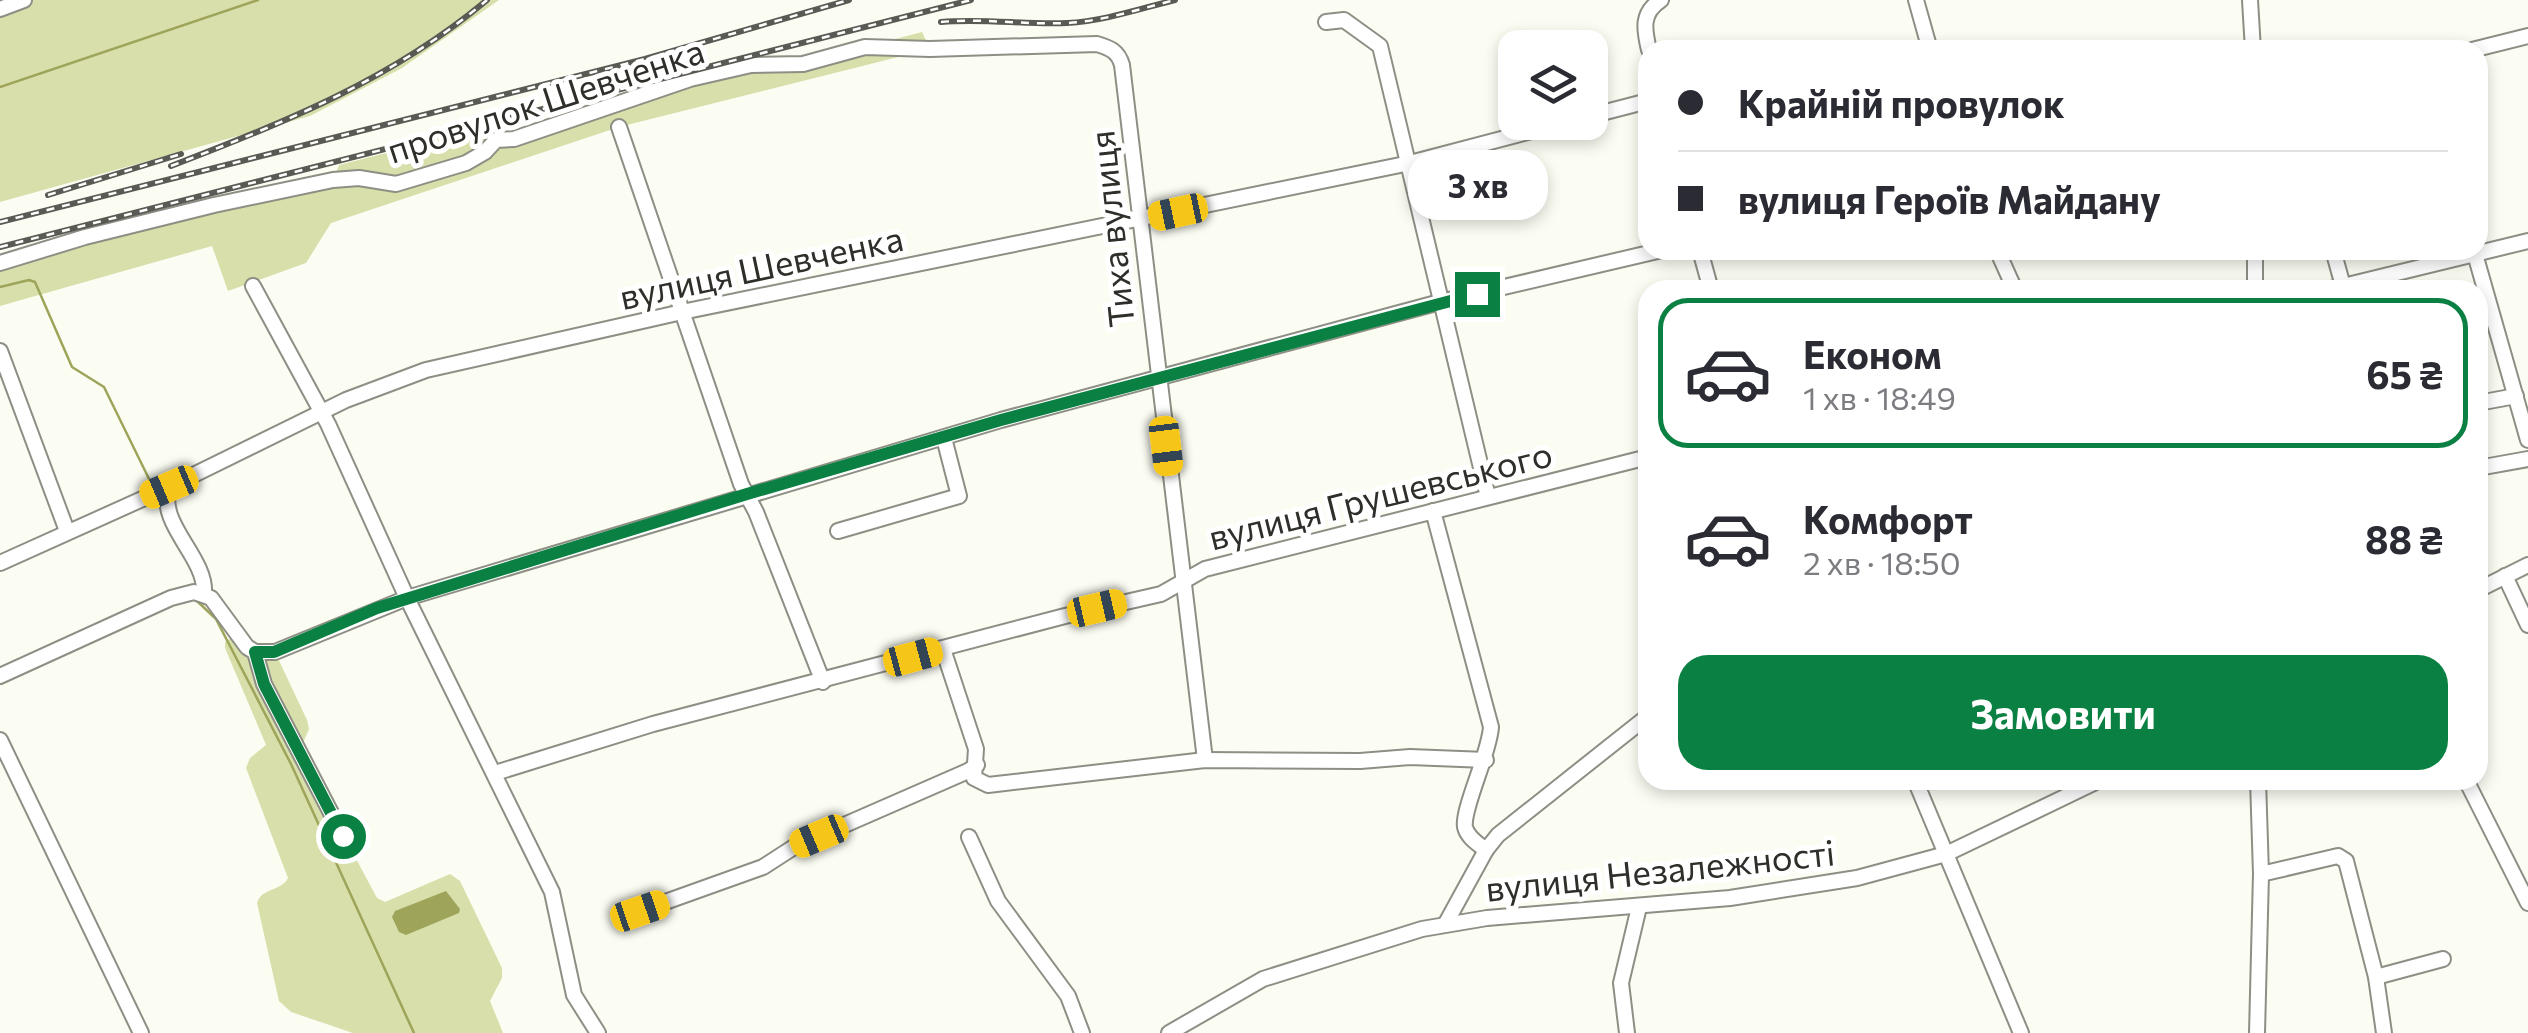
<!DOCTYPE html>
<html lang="uk">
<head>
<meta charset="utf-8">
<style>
  :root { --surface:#fff; --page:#f7f7f7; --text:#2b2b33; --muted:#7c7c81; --line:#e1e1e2; --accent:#0b8043 }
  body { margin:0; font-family:Commissioner,sans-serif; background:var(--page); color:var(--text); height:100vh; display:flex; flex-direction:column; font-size:38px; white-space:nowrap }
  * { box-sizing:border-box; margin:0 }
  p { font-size:32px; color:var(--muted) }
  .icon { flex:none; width:55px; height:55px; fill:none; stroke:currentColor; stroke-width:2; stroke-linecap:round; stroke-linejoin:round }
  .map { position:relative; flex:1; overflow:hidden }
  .details { position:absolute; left:1638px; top:280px; width:850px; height:510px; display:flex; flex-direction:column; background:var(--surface); border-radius:30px; box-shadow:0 5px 15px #0003 }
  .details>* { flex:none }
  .hud { position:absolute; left:1638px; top:40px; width:850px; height:220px; border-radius:30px; box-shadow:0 5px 15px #0003; display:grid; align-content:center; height:220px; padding:0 40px; background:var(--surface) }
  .fabs { position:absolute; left:1498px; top:30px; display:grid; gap:20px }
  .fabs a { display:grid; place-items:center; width:110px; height:110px; border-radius:20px; background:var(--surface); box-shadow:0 5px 15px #0003; font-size:50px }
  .end { position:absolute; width:45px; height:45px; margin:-22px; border:12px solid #0b8043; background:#fff; box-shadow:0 0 0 5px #fff }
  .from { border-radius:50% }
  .bubble { position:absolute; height:70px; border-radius:30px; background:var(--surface); box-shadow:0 5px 15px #0003; font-size:32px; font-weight:700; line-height:70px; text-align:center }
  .car { position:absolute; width:30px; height:60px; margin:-30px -15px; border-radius:12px; box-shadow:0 0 8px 2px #0007; background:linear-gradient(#f5c518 24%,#345 0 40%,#f5c518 0 76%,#345 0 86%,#f5c518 0) }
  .hud b { display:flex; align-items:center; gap:35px; height:95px; font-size:38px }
  .hud b+b { border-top:2px solid var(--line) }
  .hud i { width:25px; height:25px; background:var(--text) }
  ul { padding:18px 0 0; list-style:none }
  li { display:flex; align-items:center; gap:30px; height:150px; margin:0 20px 15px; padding:0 20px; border:5px solid transparent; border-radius:30px }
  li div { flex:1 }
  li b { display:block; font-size:38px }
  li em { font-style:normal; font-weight:700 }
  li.active { border-color:var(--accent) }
  li>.icon { width:90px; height:90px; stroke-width:1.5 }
  .cta { display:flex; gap:20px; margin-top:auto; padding:20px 40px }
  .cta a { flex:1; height:115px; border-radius:30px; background:var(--accent); color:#fff; font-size:40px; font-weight:700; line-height:115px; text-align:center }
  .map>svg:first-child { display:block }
  .green { fill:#d9dfaa }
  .water { fill:#9ea45a }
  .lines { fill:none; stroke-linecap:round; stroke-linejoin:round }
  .stream { stroke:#9ea45a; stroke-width:2.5 }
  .minor-casing { stroke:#8d8f85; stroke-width:18 }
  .minor { stroke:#fff; stroke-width:14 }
  .rail-casing { stroke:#5a5a55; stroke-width:6 }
  .rail { stroke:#fff; stroke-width:2.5; stroke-dasharray:8; stroke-linecap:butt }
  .route { stroke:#0b8043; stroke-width:12 }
  .labels { text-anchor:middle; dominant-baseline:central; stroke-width:10; stroke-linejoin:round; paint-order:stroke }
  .street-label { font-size:35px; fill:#2e2e2a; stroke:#fff }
</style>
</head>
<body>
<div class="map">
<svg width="2528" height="1033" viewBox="0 0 2528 1033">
  <rect width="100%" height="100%" fill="#fbfdf3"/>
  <g class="green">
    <path d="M 23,0 L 499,0 L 402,68 L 310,116 L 0,202 L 0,9 Z"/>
    <path d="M 922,32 L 930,49 L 619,127 L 331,223 L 306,263 L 228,291 L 212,246 L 0,306 L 0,263 L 333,180 L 339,165 L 492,126 L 496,140 L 761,64 L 865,47 Z"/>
    <path d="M 237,634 L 247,647 L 275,652 L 307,720 L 309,729 L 299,752 L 377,898 L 385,902 L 450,874 L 460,881 L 502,968 L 502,978 L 490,1001 L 503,1033 L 353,1033 L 291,1012 L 279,1001 L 257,903 C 261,888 282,891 288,878 L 246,768 L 250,758 L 266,745 L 225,648 L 225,642 Z"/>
  </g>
  <path class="water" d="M 446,891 L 460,909 L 459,913 L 406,935 L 399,932 L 392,917 L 395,911 Z"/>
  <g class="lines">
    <g class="stream">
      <path d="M 0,87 L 258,0"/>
      <path d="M 0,287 L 29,280 L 35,282 L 72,367 L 104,387 L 152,485"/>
      <path d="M 197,601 L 216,619 L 291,764 L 414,1033"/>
    </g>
    <g class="minor-casing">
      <g id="minor">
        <path d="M 1916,0 L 1930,50"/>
        <path d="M 2250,0 L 2253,50"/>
        <path d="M 0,9 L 24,0"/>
        <path d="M 1326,22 L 1344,20 L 1380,46 L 1488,497"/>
        <path d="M 1649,50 C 1644,29 1641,13 1661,0"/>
        <path d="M 2472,50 L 2528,36"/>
        <path d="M 1590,116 L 1648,101"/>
        <path d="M 619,127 L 741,484 L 756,512 L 823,682"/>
        <path d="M 1700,250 L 1711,290"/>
        <path d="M 1997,250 L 2015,290"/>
        <path d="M 2255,250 L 2255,290"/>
        <path d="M 2333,250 L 2343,286"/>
        <path d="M 2475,254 L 2528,440"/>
        <path d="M 0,263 L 85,237 L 214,205 L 333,180 L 359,178 L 396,184 L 466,163 L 485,152 L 496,140 L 514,139 L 690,79 L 751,65 L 803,64 L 865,47 L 930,49 L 1097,44 C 1110,48 1118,51 1122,65 L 1205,760"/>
        <path d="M 253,286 L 328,424 L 407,598 L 552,892 L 574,995 L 598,1033"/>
        <path d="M 2327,290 L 2528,241"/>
        <path d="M 0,351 L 67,531"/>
        <path d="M 2478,403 L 2516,396"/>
        <path d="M 2478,468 L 2528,459"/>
        <path d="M 169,487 C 157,525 207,557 204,594"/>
        <path d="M 1433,511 L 1491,727 C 1489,755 1462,809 1465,827 C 1467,837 1478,844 1486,850"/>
        <path d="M 838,531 L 959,496 L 944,438"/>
        <path d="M 0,563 L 169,487 L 346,400 L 426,370 L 682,312 L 1410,163 L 1566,122"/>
        <path d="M 2505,576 L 2528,625"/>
        <path d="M 2478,590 L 2528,565"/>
        <path d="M 943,649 L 976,749 L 974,778 L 988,785 L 1205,760 L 1360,761 L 1410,757 L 1486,760"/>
        <path d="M 255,652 L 275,652 L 407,598 L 1001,420 L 1440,302 L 1662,250"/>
        <path d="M 0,676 L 171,598 L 194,592 L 211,598 L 247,647 L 255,652 L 264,684 L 343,836"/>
        <path d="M 0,740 L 141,1033"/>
        <path d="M 495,773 L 653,724 L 1065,616 L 1161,594 L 1205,569 L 1648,457"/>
        <path d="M 1915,780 L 2021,1033"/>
        <path d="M 2466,780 L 2528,903"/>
        <path d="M 969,837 L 998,901 L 1068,996 L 1082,1033"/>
        <path d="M 2261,874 L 2338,856 L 2346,861 L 2376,977 L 2384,1033"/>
        <path d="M 640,911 L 763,867 L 794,847 L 968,771 L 977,765"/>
        <path d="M 1446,923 L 1486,850 L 1498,835 L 1648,716"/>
        <path d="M 2376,977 L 2443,959"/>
        <path d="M 1169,1033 L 1263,979 L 1422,929 L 1487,918 L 1730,898 L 1857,878 L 1946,854 L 2100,780"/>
        <path d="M 1627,1033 L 1621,983 L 1639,907"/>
        <path d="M 2257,1033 L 2261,874 L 2258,780"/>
      </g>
    </g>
    <use href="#minor" class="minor"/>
    <g class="rail-casing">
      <g id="rail">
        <path d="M 941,22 C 984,18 1025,25 1067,23 C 1104,21 1139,9 1175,0"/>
        <path d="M 171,166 C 284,123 393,79 487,0"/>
        <path d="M 48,195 L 181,154"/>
        <path d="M 0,222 L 645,59 L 849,0"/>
        <path d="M 0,247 L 971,0"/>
      </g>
    </g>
    <use href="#rail" class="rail"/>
  </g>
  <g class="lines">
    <path class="route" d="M 343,836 L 264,684 L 255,652 L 274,652 L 377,608 L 747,494 L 1001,420 L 1477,294"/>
  </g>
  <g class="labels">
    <g class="street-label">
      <text transform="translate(545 99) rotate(-18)">провулок Шевченка</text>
      <text transform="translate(1110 229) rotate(-96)">Тиха вулиця</text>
      <text transform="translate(761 266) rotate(-12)">вулиця Шевченка</text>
      <text transform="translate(1380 494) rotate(-14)">вулиця Грушевського</text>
      <text transform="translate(1660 869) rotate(-6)">вулиця Незалежності</text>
    </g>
  </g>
</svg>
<div class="fabs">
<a><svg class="icon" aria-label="layers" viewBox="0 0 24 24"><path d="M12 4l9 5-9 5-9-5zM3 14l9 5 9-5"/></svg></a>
</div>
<i class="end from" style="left:343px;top:836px"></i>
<i class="end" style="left:1477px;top:294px"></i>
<div class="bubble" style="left:1408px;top:150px;width:140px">3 хв</div>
<i class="car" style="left:1178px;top:212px;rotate:258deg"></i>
<i class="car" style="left:1166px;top:446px;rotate:173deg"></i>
<i class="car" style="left:169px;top:487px;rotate:247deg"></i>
<i class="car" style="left:1097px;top:608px;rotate:77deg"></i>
<i class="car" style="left:913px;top:657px;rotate:75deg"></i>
<i class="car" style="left:819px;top:836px;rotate:247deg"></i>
<i class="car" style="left:640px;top:911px;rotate:71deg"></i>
<div class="hud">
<b><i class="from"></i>Крайній провулок</b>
<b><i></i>вулиця Героїв Майдану</b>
</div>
<section class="details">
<ul>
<li class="active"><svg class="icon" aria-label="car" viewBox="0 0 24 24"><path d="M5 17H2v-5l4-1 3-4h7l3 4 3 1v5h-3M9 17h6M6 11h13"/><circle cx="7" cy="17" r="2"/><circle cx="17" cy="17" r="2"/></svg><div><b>Економ</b><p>1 хв · 18:49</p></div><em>65 ₴</em></li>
<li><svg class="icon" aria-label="car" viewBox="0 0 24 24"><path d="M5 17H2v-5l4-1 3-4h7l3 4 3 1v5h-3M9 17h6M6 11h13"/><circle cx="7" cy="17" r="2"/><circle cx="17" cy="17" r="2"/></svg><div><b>Комфорт</b><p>2 хв · 18:50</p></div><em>88 ₴</em></li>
</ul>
<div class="cta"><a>Замовити</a></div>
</section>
</div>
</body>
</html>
